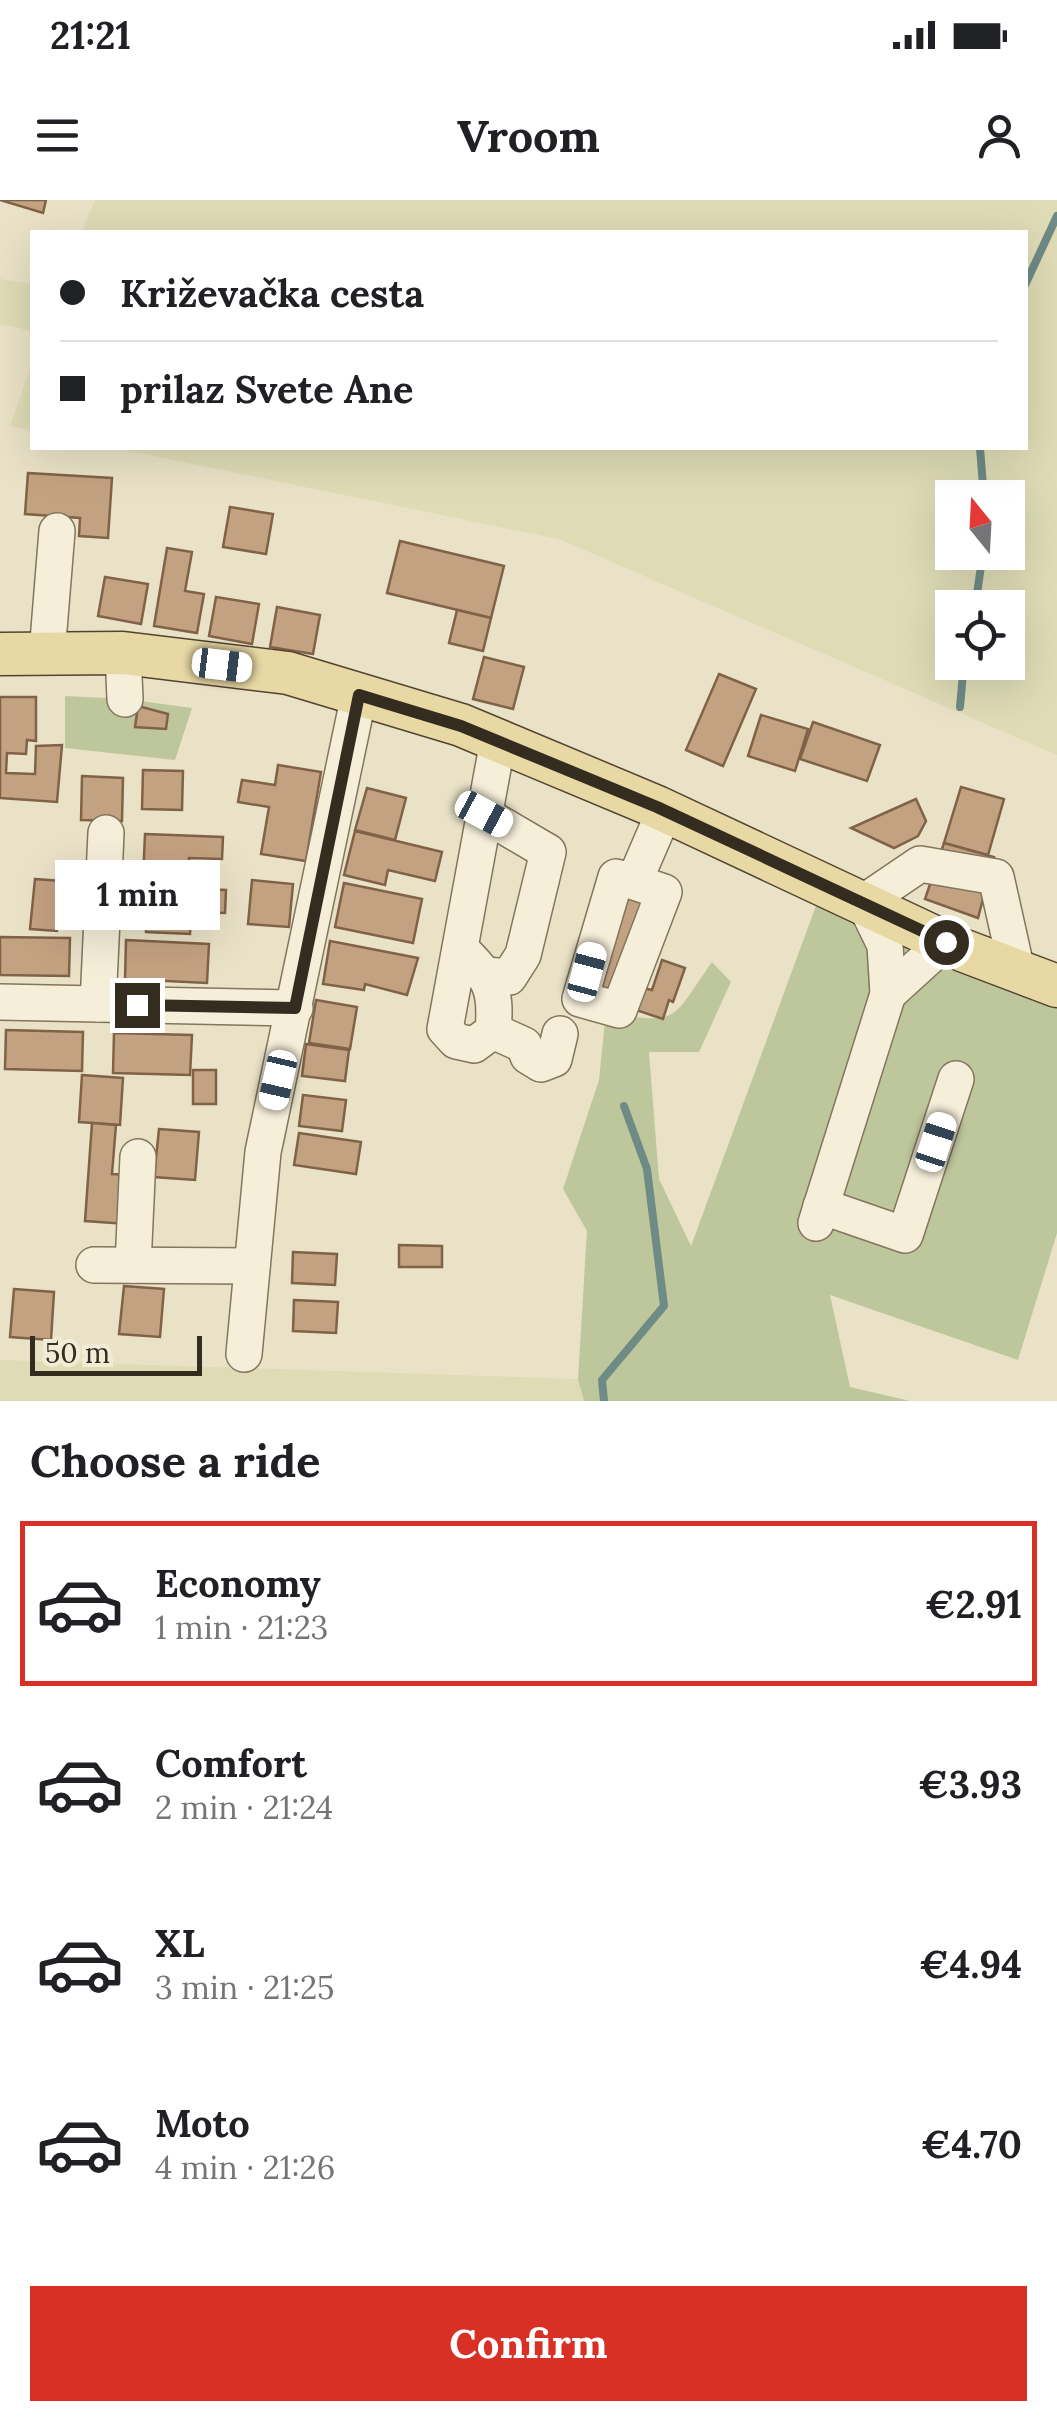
<!DOCTYPE html>
<html lang="en">
<head>
<meta charset="utf-8">
<style>
  :root { --surface:#fff; --page:#f6f6f6; --text:#202124; --muted:#757577; --line:#e0e0e0; --accent:#d93025 }
  body { margin:0; font-family:Lora,serif; background:var(--page); color:var(--text); height:100vh; display:flex; flex-direction:column; font-size:38px; white-space:nowrap }
  * { box-sizing:border-box; margin:0 }
  p { font-size:32px; color:var(--muted) }
  .icon { flex:none; width:55px; height:55px; fill:none; stroke:currentColor; stroke-width:2; stroke-linecap:round; stroke-linejoin:round }
  .map { position:relative; height:1201px; overflow:hidden }
  .side { display:flex; flex-direction:column; background:var(--surface); flex:1 }
  .side>* { flex:none }
  .banner { position:absolute; left:30px; top:30px; width:998px; height:220px; border-radius:0px; box-shadow:0 10px 40px #0002; display:grid; align-content:center; height:220px; padding:0 30px; background:var(--surface) }
  .needle { width:65px; rotate:342deg }
  .controls { position:absolute; left:935px; top:280px; display:grid; gap:20px }
  .controls a { display:grid; place-items:center; width:90px; height:90px; border-radius:0px; background:var(--surface); box-shadow:0 10px 40px #0002; font-size:50px }
  .scale { position:absolute; left:30px; bottom:25px; width:172px; box-sizing:border-box; padding-left:10px; border:5px solid #352c20; border-top:0; font-size:28px; line-height:35px; white-space:nowrap; color:#352c20; -webkit-text-stroke:8px #f2ecd6; paint-order:stroke }
  .end { position:absolute; width:45px; height:45px; margin:-22px; border:12px solid #352c20; background:#fff; box-shadow:0 0 0 5px #fff }
  .from { border-radius:50% }
  .bubble { position:absolute; height:70px; border-radius:0px; background:var(--surface); box-shadow:0 10px 40px #0002; font-size:32px; font-weight:800; line-height:70px; text-align:center }
  .car { position:absolute; width:30px; height:60px; margin:-30px -15px; border-radius:12px; box-shadow:0 0 8px 2px #0007; background:linear-gradient(#fff 24%,#345 0 40%,#fff 0 76%,#345 0 86%,#fff 0) }
  .banner b { display:flex; align-items:center; gap:35px; height:95px; font-size:38px }
  .banner b+b { border-top:2px solid var(--line) }
  .banner i { width:25px; height:25px; background:var(--text) }
  ul { padding:0; list-style:none }
  li { display:flex; align-items:center; gap:30px; height:165px; margin:0 20px 15px; padding:0 10px; border:5px solid transparent; border-radius:0px }
  li div { flex:1 }
  li b { display:block; font-size:38px }
  li em { font-style:normal; font-weight:800 }
  li.current { border-color:var(--accent) }
  li>.icon { width:90px; height:90px; stroke-width:1.5 }
  h2 { padding:0 30px; font-size:45px; line-height:120px }
  .cta { display:flex; gap:20px; margin-top:auto; padding:20px 30px }
  .cta a { flex:1; height:115px; border-radius:0px; background:var(--accent); color:#fff; font-size:40px; font-weight:800; line-height:115px; text-align:center }
  .status { display:flex; justify-content:space-between; align-items:center; height:70px; padding:0 50px; background:var(--surface); direction:ltr }
  .status svg { height:28px; fill:currentColor }
  header { display:flex; justify-content:space-between; align-items:center; height:130px; padding:0 30px; background:var(--surface); font-size:45px; font-weight:800 }
  .map>svg:first-child { display:block }
  .farmland { fill:#dedbb5; fill-rule:evenodd }
  .green { fill:#bec69c }
  .lines { fill:none; stroke-linecap:round; stroke-linejoin:round }
  .stream { stroke:#6f8b86; stroke-width:8 }
  .building { fill:#c3a281; stroke:#806247; stroke-width:2.5 }
  .minor-casing { stroke:#83755e; stroke-width:38 }
  .major-casing { stroke:#514332; stroke-width:45 }
  .minor { stroke:#f5efda; stroke-width:35 }
  .major { stroke:#e8d8a4; stroke-width:42 }
  .route { stroke:#352c20; stroke-width:12 }
</style>
</head>
<body>
<div class="status"><b>21:21</b><svg viewBox="0 0 49 12"><path d="M0 12V9h3v3zM5 12V6h3v6zM10 12V3h3v9zM15 12V0h3v12zM26 1h20v11H26zM47 4h2v5h-2z"/></svg></div>
<header><svg class="icon" aria-label="menu" viewBox="0 0 24 24"><path d="M4 6h16M4 12h16M4 18h16"/></svg>Vroom<svg class="icon" aria-label="person" viewBox="0 0 24 24"><circle cx="12" cy="8" r="4"/><path d="M4 21q1-7 8-7t8 7"/></svg></header>
<div class="map">
<svg width="1057" height="1201" viewBox="0 0 1057 1201">
  <rect width="100%" height="100%" fill="#e9e2c7"/>
  <g class="farmland">
    <path d="M 95,0 L 1057,0 L 1057,555 L 559,339 L 115,248 L 1025,248 L 1025,32 L 82,32 ZM 952,298 L 1008,298 L 1008,352 L 952,352 ZM 952,408 L 1008,408 L 1008,462 L 952,462 Z"/>
    <path d="M 0,79 L 32,84 L 32,131 L 0,124 Z"/>
    <path d="M 32,165 L 32,231 L 10,226 Z"/>
    <path d="M 0,1160 L 578,1179 L 584,1201 L 0,1201 Z"/>
  </g>
  <g class="green">
    <path d="M 65,496 L 125,499 L 192,508 L 175,560 L 65,548 Z"/>
    <path d="M 824,684 L 1057,781 L 1057,1033 L 1018,1160 L 830,1095 L 850,1187 L 910,1201 L 584,1201 L 578,1179 L 587,1031 L 563,989 L 599,880 L 606,812 C 680,826 671,820 712,762 L 731,782 L 699,852 L 649,852 L 659,979 L 691,1046 Z"/>
  </g>
  <g class="lines">
    <g class="stream">
      <path d="M 1025,85 L 1057,16"/>
      <path d="M 980,248 L 984,298"/>
      <path d="M 975,408 L 983,352"/>
      <path d="M 960,507 L 964,462"/>
      <path d="M 604,1201 L 602,1180 L 664,1106 L 647,969 L 624,906"/>
    </g>
  </g>
  <g class="building">
    <path d="M 0,0 L 46,0 L 43,13 Z"/>
    <path d="M 28,273 L 112,278 L 108,338 L 79,336 L 80,318 L 25,314 Z"/>
    <path d="M 230,307 L 273,314 L 266,354 L 223,347 Z"/>
    <path d="M 400,341 L 504,366 L 491,418 L 387,393 Z"/>
    <path d="M 167,348 L 192,352 L 185,391 L 204,394 L 197,433 L 154,426 Z"/>
    <path d="M 105,377 L 148,384 L 141,424 L 98,416 Z"/>
    <path d="M 216,397 L 259,404 L 252,444 L 209,436 Z"/>
    <path d="M 277,407 L 320,415 L 313,454 L 270,447 Z"/>
    <path d="M 457,410 L 491,418 L 483,451 L 449,443 Z"/>
    <path d="M 484,457 L 524,467 L 513,509 L 473,499 Z"/>
    <path d="M 719,474 L 756,489 L 723,566 L 686,550 Z"/>
    <path d="M 0,497 L 36,497 L 36,541 L 27,540 L 26,554 L 7,553 L 6,573 L 35,574 L 36,546 L 62,545 L 57,602 L 0,598 Z"/>
    <path d="M 138,506 L 168,514 L 166,529 L 135,527 Z"/>
    <path d="M 761,515 L 808,529 L 795,571 L 748,556 Z"/>
    <path d="M 813,522 L 880,545 L 867,581 L 800,559 Z"/>
    <path d="M 278,565 L 321,572 L 306,661 L 261,654 L 269,607 L 238,602 L 242,580 L 275,585 Z"/>
    <path d="M 143,570 L 183,571 L 182,610 L 142,609 Z"/>
    <path d="M 82,576 L 123,578 L 122,621 L 81,620 Z"/>
    <path d="M 961,587 L 1004,599 L 988,655 L 944,643 Z"/>
    <path d="M 367,588 L 406,598 L 395,640 L 355,630 Z"/>
    <path d="M 916,599 L 926,621 L 918,636 L 894,648 L 851,628 Z"/>
    <path d="M 355,631 L 442,652 L 435,681 L 388,670 L 385,685 L 344,675 Z"/>
    <path d="M 145,634 L 223,637 L 222,659 L 189,658 L 188,680 L 143,679 Z"/>
    <path d="M 944,643 L 994,657 L 978,718 L 925,699 Z"/>
    <path d="M 35,679 L 62,681 L 57,731 L 30,729 Z"/>
    <path d="M 252,680 L 293,684 L 289,727 L 248,724 Z"/>
    <path d="M 344,683 L 422,699 L 413,743 L 335,727 Z"/>
    <path d="M 129,686 L 226,690 L 225,713 L 191,712 L 190,734 L 146,732 L 147,710 L 128,709 Z"/>
    <path d="M 612,692 L 645,701 L 613,806 L 588,799 Z"/>
    <path d="M 0,737 L 70,738 L 69,776 L 0,775 Z"/>
    <path d="M 126,740 L 209,744 L 207,783 L 125,779 Z"/>
    <path d="M 330,741 L 418,758 L 407,795 L 365,784 L 364,790 L 323,784 Z"/>
    <path d="M 662,760 L 685,768 L 673,802 L 669,800 L 663,819 L 636,810 L 643,788 L 652,790 Z"/>
    <path d="M 316,800 L 357,807 L 350,849 L 309,843 Z"/>
    <path d="M 6,830 L 83,832 L 82,871 L 5,869 Z"/>
    <path d="M 114,833 L 192,835 L 190,875 L 113,873 Z"/>
    <path d="M 306,844 L 349,850 L 345,881 L 302,876 Z"/>
    <rect x="193" y="870" width="23" height="34"/>
    <path d="M 82,875 L 123,878 L 120,925 L 79,922 Z"/>
    <path d="M 303,895 L 346,900 L 342,931 L 299,926 Z"/>
    <path d="M 92,923 L 116,925 L 112,974 L 130,975 L 127,1024 L 85,1021 Z"/>
    <path d="M 159,929 L 199,932 L 195,980 L 154,977 Z"/>
    <path d="M 299,933 L 361,942 L 356,974 L 294,965 Z"/>
    <path d="M 399,1045 L 442,1046 L 442,1067 L 399,1067 Z"/>
    <path d="M 293,1052 L 337,1054 L 335,1085 L 292,1083 Z"/>
    <path d="M 124,1086 L 164,1089 L 160,1137 L 119,1134 Z"/>
    <path d="M 14,1089 L 54,1092 L 51,1140 L 10,1137 Z"/>
    <path d="M 294,1100 L 338,1102 L 336,1133 L 293,1131 Z"/>
  </g>
  <g class="lines">
    <g class="minor-casing">
      <g id="minor">
        <path d="M 123,453 L 125,499"/>
        <path d="M 47,454 L 57,331"/>
        <path d="M 485,615 L 548,652 L 523,755 L 509,777 L 486,775"/>
        <path d="M 634,682 L 616,677 L 580,799 L 619,810 L 664,692 L 634,682 L 665,610"/>
        <path d="M 460,748 C 490,778 497,788 493,831 L 474,845 L 456,841 L 445,829 L 498,541"/>
        <path d="M 888,794 L 945,742"/>
        <path d="M 0,802 L 295,808"/>
        <path d="M 98,804 L 106,633"/>
        <path d="M 493,831 L 524,845 L 528,856 L 541,864 L 554,859 L 560,834"/>
        <path d="M 821,1006 L 905,1035 L 956,879"/>
        <path d="M 816,1023 L 888,794 L 885,745 L 864,702 L 920,664 L 996,677 L 1017,771"/>
        <path d="M 94,1065 L 252,1066"/>
        <path d="M 133,1065 L 138,957"/>
        <path d="M 244,1154 L 263,952 L 359,495"/>
      </g>
    </g>
    <g class="major-casing">
      <path id="major" d="M 0,454 L 123,453 L 288,473 L 461,525 L 657,607 L 962,750 L 1057,786"/>
    </g>
    <use href="#minor" class="minor"/>
    <use href="#major" class="major"/>
  </g>
  <g class="lines">
    <path class="route" d="M 137,805 L 295,808 L 359,495 L 461,526 L 657,607 L 946,742"/>
  </g>
</svg>
<div class="controls">
<a><svg class="needle" viewBox="-14 -14 28 28"><path d="M0-13l5 13h-10z" fill="#e53935"/><path d="M0 13l5-13h-10z" fill="#757577"/></svg></a>
<a><svg class="icon" aria-label="locate" viewBox="0 0 24 24"><circle cx="12" cy="12" r="6"/><path d="M12 2v4M12 18v4M2 12h4M18 12h4"/></svg></a>
</div>
<div class="scale">50 m</div>
<i class="end from" style="left:946px;top:742px"></i>
<i class="end" style="left:137px;top:805px"></i>
<div class="bubble" style="left:55px;top:660px;width:165px">1 min</div>
<i class="car" style="left:222px;top:465px;rotate:97deg"></i>
<i class="car" style="left:484px;top:614px;rotate:118deg"></i>
<i class="car" style="left:587px;top:772px;rotate:15deg"></i>
<i class="car" style="left:278px;top:880px;rotate:193deg"></i>
<i class="car" style="left:936px;top:942px;rotate:18deg"></i>
<div class="banner">
<b><i class="from"></i>Križevačka cesta</b>
<b><i></i>prilaz Svete Ane</b>
</div>
</div>
<section class="side">
<h2>Choose a ride</h2>
<ul>
<li class="current"><svg class="icon" aria-label="car" viewBox="0 0 24 24"><path d="M5 17H2v-5l4-1 3-4h7l3 4 3 1v5h-3M9 17h6M6 11h13"/><circle cx="7" cy="17" r="2"/><circle cx="17" cy="17" r="2"/></svg><div><b>Economy</b><p>1 min · 21:23</p></div><em>€2.91</em></li>
<li><svg class="icon" aria-label="car" viewBox="0 0 24 24"><path d="M5 17H2v-5l4-1 3-4h7l3 4 3 1v5h-3M9 17h6M6 11h13"/><circle cx="7" cy="17" r="2"/><circle cx="17" cy="17" r="2"/></svg><div><b>Comfort</b><p>2 min · 21:24</p></div><em>€3.93</em></li>
<li><svg class="icon" aria-label="car" viewBox="0 0 24 24"><path d="M5 17H2v-5l4-1 3-4h7l3 4 3 1v5h-3M9 17h6M6 11h13"/><circle cx="7" cy="17" r="2"/><circle cx="17" cy="17" r="2"/></svg><div><b>XL</b><p>3 min · 21:25</p></div><em>€4.94</em></li>
<li><svg class="icon" aria-label="car" viewBox="0 0 24 24"><path d="M5 17H2v-5l4-1 3-4h7l3 4 3 1v5h-3M9 17h6M6 11h13"/><circle cx="7" cy="17" r="2"/><circle cx="17" cy="17" r="2"/></svg><div><b>Moto</b><p>4 min · 21:26</p></div><em>€4.70</em></li>
</ul>
<div class="cta"><a>Confirm</a></div>
</section>
</body>
</html>
